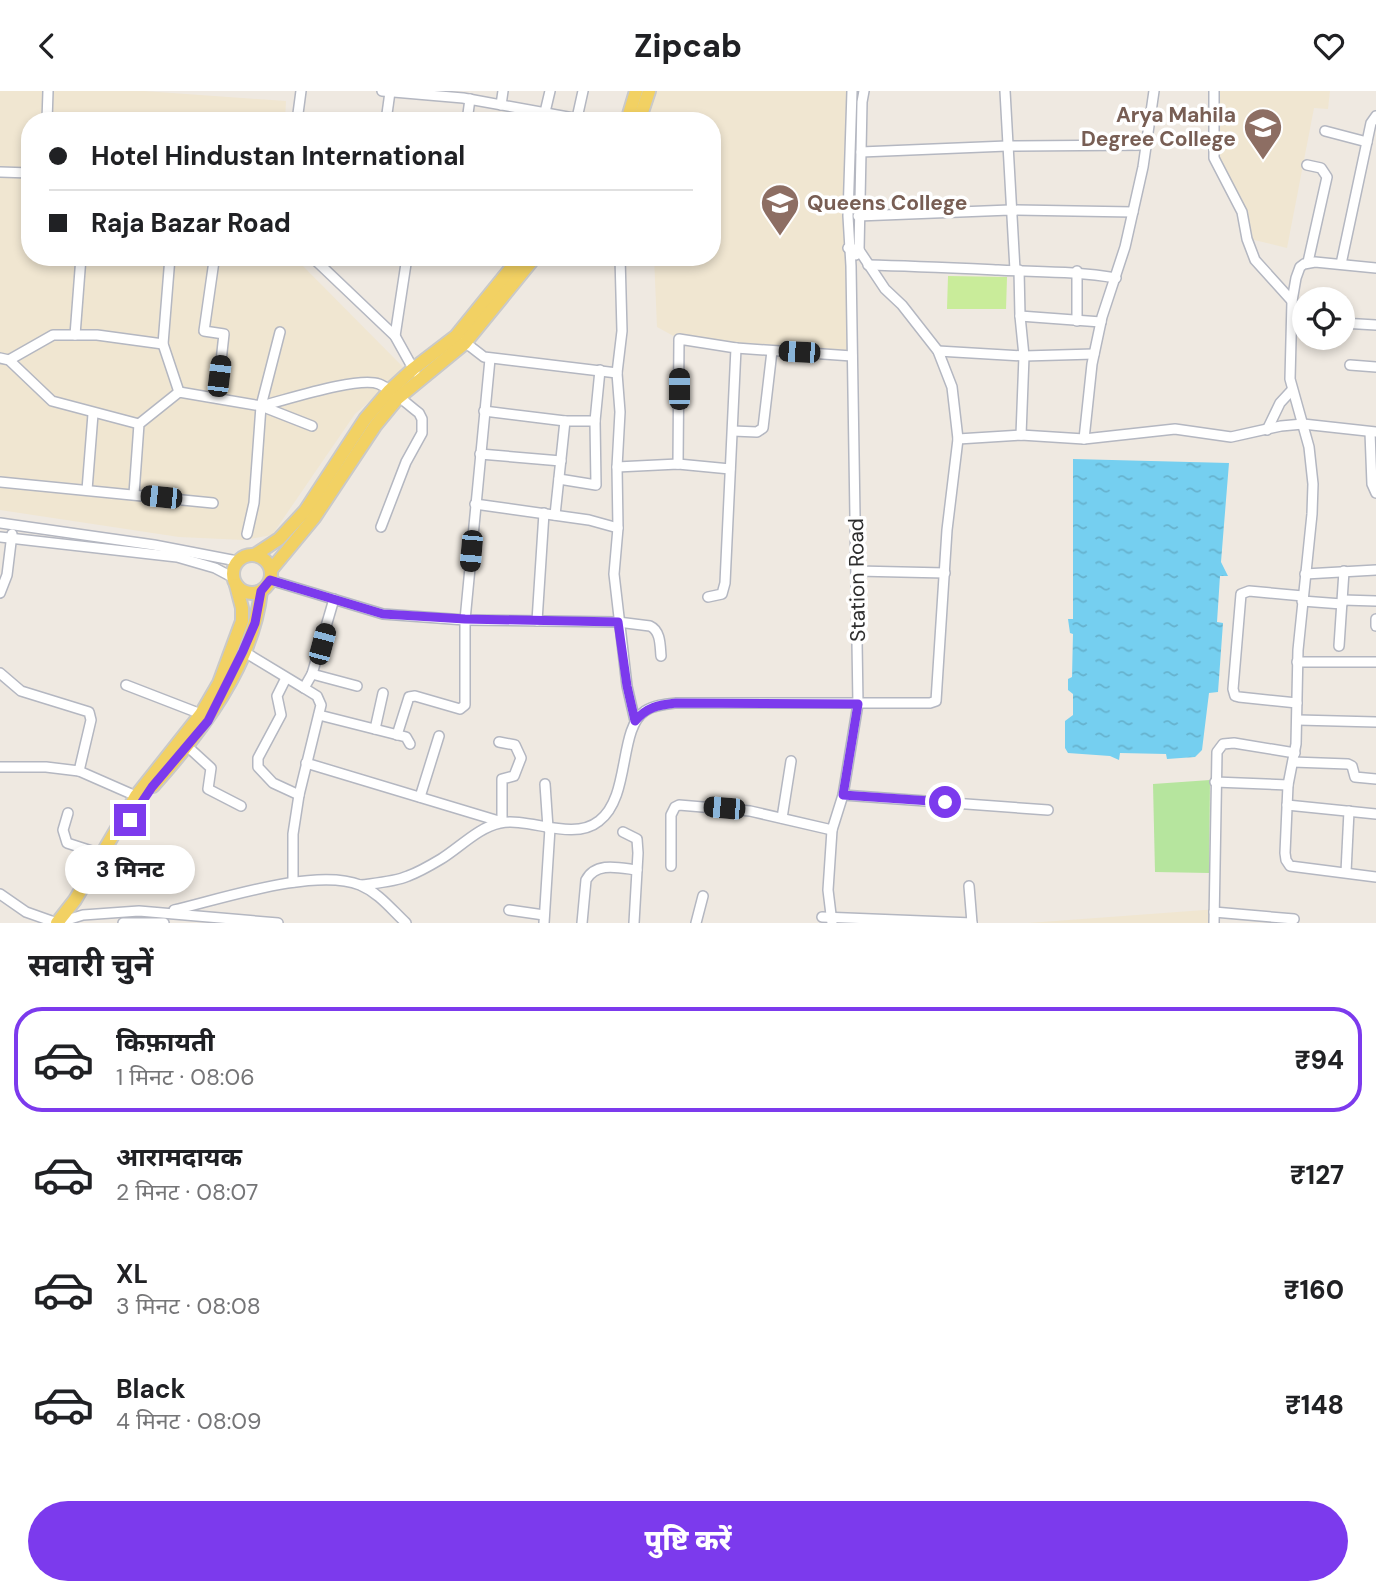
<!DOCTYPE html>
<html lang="hi">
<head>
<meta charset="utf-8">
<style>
  :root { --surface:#fff; --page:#f2f2f2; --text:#202124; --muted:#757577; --line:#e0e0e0; --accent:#7c3aed }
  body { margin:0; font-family:"DM Sans","Noto Sans Devanagari",sans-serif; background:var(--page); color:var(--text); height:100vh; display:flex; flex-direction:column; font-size:26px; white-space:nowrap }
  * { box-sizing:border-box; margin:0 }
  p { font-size:23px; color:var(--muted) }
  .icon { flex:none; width:38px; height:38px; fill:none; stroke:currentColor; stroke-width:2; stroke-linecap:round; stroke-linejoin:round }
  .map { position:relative; height:832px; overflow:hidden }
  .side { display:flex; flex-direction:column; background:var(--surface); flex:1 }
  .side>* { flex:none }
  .banner { position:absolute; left:21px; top:21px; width:700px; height:154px; border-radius:28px; box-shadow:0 4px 10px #0003; display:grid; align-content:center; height:154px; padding:0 28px; background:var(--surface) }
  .tools { position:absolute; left:1292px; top:196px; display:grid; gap:14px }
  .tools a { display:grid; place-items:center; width:63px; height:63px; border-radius:50%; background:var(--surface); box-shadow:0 4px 10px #0003; font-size:35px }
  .end { position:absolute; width:32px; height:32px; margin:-16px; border:9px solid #7c3aed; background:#fff; box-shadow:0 0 0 4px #fff }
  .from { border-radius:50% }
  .bubble { position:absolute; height:49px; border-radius:24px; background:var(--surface); box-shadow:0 4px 10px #0003; font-size:23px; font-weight:800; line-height:49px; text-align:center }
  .car { position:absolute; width:21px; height:42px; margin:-21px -10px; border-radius:9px; box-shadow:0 0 5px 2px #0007; background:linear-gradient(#222 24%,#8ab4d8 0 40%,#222 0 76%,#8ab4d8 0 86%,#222 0) }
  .banner b { display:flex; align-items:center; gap:24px; height:66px; font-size:26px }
  .banner b+b { border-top:2px solid var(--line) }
  .banner i { width:18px; height:18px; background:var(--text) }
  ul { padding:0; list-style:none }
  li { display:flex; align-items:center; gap:21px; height:105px; margin:0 14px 10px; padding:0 14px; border:4px solid transparent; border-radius:28px }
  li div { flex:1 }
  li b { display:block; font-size:26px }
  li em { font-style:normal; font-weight:800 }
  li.on { border-color:var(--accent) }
  li>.icon { width:63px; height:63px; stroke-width:1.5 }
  h2 { padding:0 28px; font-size:32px; line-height:84px }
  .action { display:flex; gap:14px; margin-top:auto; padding:14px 28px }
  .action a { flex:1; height:80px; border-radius:42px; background:var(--accent); color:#fff; font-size:28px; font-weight:800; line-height:80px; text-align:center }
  header { display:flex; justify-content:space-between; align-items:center; height:91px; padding:0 28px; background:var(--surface); font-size:32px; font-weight:800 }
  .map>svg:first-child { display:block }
  .education { fill:#f0e6d1 }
  .park { fill:#b6e59e }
  .pitch { fill:#c9ec9a }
  .water { fill:url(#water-ripples) }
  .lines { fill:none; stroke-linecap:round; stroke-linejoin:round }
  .minor-casing { stroke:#b4b7c1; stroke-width:12 }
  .major-casing { stroke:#c9c9c9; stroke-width:16 }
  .minor { stroke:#fff; stroke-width:9 }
  .major { stroke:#f2d163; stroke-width:12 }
  .route { stroke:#7c3aed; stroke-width:9 }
  .labels { text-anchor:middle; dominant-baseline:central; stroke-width:7; stroke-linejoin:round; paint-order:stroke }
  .education-label { font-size:21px; font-weight:bold; fill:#785e54; stroke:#fff; text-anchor:end }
  .street-label { font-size:21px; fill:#2e2e2e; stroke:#fff }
</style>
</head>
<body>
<header><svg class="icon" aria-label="back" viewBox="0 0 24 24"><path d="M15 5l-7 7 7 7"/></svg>Zipcab<svg class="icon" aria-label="heart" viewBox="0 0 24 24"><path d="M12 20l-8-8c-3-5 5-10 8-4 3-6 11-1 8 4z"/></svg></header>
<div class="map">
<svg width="1376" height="832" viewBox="0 0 1376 832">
  <defs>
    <pattern id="water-ripples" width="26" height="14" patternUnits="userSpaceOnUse" patternTransform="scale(1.75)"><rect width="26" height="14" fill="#75cff0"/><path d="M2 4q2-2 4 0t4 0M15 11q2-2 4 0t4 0" fill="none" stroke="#66b2ce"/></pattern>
  </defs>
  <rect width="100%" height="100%" fill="#efe9e1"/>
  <g class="education">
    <path d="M 0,0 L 144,0 L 286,10 L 285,30 L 30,30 L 30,166 L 294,166 L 406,279 L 355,323 L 272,444 L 244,449 L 179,446 L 0,419 Z"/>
    <path d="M 644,0 L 846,0 L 846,125 L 852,265 L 679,248 L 657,236 L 654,166 L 712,166 L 712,30 L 636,30 Z"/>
    <path d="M 1217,0 L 1330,0 L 1328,18 L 1314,17 L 1287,157 L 1250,148 L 1248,124 L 1217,60 Z"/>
    <path d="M 1218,818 L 1217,832 L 1028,832 Z"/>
  </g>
  <path class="park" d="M 1210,689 L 1209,782 L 1155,781 L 1153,693 Z"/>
  <path class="pitch" d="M 948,185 L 1007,186 L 1006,218 L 947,218 Z"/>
  <path class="water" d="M 1073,368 L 1229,372 L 1221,471 L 1228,485 L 1220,485 L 1217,531 L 1223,532 L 1218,601 L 1209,602 L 1202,659 L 1195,666 L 1167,668 L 1166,663 L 1120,662 L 1119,669 L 1110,665 L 1068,662 L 1065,657 L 1065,630 L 1073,624 L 1073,603 L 1068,599 L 1068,588 L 1072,586 L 1073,543 L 1070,542 L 1068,528 L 1073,528 Z"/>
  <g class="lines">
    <g class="minor-casing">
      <g id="minor">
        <path d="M 382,0 L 463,7 L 590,30"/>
        <path d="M 1005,0 L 1015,179"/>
        <path d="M 1214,0 L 1214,67 L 1242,121 L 1247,148 L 1255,169 L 1292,210"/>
        <path d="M 501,14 L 503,0"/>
        <path d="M 545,21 L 550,0"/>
        <path d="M 577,27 L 583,0"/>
        <path d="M 47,30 L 48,0"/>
        <path d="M 58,30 L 77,30"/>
        <path d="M 297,30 L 301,0"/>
        <path d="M 386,30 L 390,1"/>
        <path d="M 467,30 L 470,8"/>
        <path d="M 1325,40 L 1367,51"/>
        <path d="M 861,61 L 1007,55 L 1147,54"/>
        <path d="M 1307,74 L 1321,77 L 1327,86 L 1308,171"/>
        <path d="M 0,81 L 30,82"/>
        <path d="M 858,125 L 1010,119 L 1133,121"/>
        <path d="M 856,164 L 859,159 L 862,11 L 864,0"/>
        <path d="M 170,166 L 163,253 L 179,301"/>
        <path d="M 312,166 L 395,245 L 415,281"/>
        <path d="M 620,166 L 622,240 L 617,282 L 620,321 L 617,376 L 618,437 L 614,483 L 627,595 L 635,630"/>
        <path d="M 214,170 L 204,240 L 224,243 L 217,307"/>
        <path d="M 1341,173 L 1371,32 L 1376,25"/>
        <path d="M 868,174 C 911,175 954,177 998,179 C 1039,181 1076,180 1116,187"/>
        <path d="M 1376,177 L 1315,171 L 1304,173 L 1300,176 L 1296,187 L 1292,210 L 1290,288 L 1309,356 L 1313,393 L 1312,423 L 1298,559 L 1296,653 L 1288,694 L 1285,762 L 1286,769 L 1290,775 L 1376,786"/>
        <path d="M 1019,179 L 1020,225 L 1024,265 L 1021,344"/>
        <path d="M 1020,225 L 1101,231"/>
        <path d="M 1077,230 L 1077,180"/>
        <path d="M 1342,232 L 1376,234"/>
        <path d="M 75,244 L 81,166"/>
        <path d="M 395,245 L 407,166"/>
        <path d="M 462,249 L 484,266 L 617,282"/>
        <path d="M 736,257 L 852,265"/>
        <path d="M 938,260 L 1024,265 L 1094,263"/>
        <path d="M 0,267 L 9,269 L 52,310 L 139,333"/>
        <path d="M 9,269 L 53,244 L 97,244 L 163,253"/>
        <path d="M 1350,274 L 1376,276"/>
        <path d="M 261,315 C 286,309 358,285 379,293 C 393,299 407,313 419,322 L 422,328 L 422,342 L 406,371 L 381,436"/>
        <path d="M 484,320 L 565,330 L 595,330"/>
        <path d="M 1267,339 L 1280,312 L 1292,299"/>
        <path d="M 733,340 L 757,341 L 763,337 L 772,260"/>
        <path d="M 1370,341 L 1372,393 L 1376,402"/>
        <path d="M 958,348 L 1021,344 L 1084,348 L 1175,338 L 1231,346 L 1281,335 L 1303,333 L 1376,341"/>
        <path d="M 1084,348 L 1092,273 L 1102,226 L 1125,156 L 1143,76 L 1154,0"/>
        <path d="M 480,363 L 561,370"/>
        <path d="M 678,373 L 679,248 L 736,257 L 725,492 L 722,503 L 708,506"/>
        <path d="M 617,376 L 678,373 L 730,378"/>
        <path d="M 559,388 L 596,394 L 595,330 L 600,279"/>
        <path d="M 0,391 L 213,412"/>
        <path d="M 87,399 L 93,323"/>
        <path d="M 134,403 L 139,333 L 179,301 L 261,315 L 312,335"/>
        <path d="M 475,413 L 589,429 L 618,437"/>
        <path d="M 555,424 L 565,330"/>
        <path d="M 0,432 L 154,454 L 237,470"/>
        <path d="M 247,443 L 254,412 L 261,315 L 280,241"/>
        <path d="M 0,446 L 177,466 L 215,477 L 232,486"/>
        <path d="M 857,480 L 945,482"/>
        <path d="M 1305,483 L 1376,479"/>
        <path d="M 270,489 L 383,523 L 465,529 L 618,531 L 650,535 C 661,540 660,555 661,565"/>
        <path d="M 0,502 L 7,484 L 12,443"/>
        <path d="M 1343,509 L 1376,510"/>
        <path d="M 1302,510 L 1342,513"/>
        <path d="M 1376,528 L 1376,535"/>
        <path d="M 537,530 L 544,422"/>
        <path d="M 1339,555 L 1344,480"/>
        <path d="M 243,560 L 304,597"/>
        <path d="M 1297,571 L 1376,571"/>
        <path d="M 0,582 L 21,600 L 89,621 L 91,629 L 79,680"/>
        <path d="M 312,583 L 357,595"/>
        <path d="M 286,587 L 277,605 L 281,624 L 258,667 L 258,676 L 273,692 L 299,704"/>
        <path d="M 126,594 L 201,623"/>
        <path d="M 1297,612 L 1239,606 L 1235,605 L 1233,598 L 1241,503 L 1249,500 L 1303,505"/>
        <path d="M 319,624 L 406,646 L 410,653"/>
        <path d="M 1298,629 L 1376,631"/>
        <path d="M 375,638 L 383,602"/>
        <path d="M 397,644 L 409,606 L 415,605 L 460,618 L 465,614 L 465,529 L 490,268"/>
        <path d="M 188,656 L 211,677 L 208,698 L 241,715"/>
        <path d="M 1293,671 L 1348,673 L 1352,675 L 1355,686 L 1376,688"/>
        <path d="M 306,672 L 502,731 L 502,688 L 514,685 L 521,667 L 515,654 L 499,651"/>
        <path d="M 0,676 L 46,676 L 79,680 L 136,705"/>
        <path d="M 1215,691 L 1288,694"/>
        <path d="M 545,693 L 548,737"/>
        <path d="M 843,704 L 1048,719"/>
        <path d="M 420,706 L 439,645"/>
        <path d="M 1287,714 L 1376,723"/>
        <path d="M 68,722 L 63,739 L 67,752 L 101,763"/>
        <path d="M 782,727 L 791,670"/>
        <path d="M 623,741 L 637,748 L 638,762 L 634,832"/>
        <path d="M 671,775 L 671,724 L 675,716 L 679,714 L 750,720 L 832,739"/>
        <path d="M 1346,781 L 1349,720"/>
        <path d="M 293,791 L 293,743 L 299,704 L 321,614 L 317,605 L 304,597 L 312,583 L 334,508"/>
        <path d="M 361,794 C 376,792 394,791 408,785 C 419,781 431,774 441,768 C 459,757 479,736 500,732 C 529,726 573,751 599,730 C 631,706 618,638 645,620 C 654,614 666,613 676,612 L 930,612 L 936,610 L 947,439 L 958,348 L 952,296 L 938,260 L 902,214 L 885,198 L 859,159 L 848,157"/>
        <path d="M 969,795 L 972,832"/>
        <path d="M 0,803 L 26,821 L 57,832 L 83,824 L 139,820 L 278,832"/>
        <path d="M 174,819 C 221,808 316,776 360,794 C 379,802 391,818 406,832"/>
        <path d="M 509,819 L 544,824"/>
        <path d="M 1214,821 L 1294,828"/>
        <path d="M 822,826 L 972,832"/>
        <path d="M 123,832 L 164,832"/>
        <path d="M 544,832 L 550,737"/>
        <path d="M 582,832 L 586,789 C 596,770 620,777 637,779"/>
        <path d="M 696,832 L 703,805"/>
        <path d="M 832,832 L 828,799 L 832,739 L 843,704 L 858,613 L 851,175 L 848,125 L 852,0"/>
        <path d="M 1214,832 L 1217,661 L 1223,653 L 1234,652 L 1295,662"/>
      </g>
    </g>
    <g class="major-casing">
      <g id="major">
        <path d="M 627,30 L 636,0"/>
        <path d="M 639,30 L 649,0"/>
        <path d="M 256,463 L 279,448 L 305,420 L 365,328 L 389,300 L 413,278 L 456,245 L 520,166"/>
        <circle cx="252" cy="483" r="19"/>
        <path d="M 271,479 L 314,427 L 375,335 L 398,307 L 465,252 L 535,166"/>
        <path d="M 153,695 C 201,641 253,574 261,500"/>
        <path d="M 57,832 L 75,809 L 136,705 L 201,623 L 219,592 L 242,530 L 242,517 L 236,494"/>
      </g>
    </g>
    <use href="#minor" class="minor"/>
    <use href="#major" class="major"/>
  </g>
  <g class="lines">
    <path class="route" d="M 130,729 L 152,696 L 208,630 L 243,560 L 255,532 L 261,500 L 270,489 L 383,523 L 465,528 L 618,531 L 627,595 L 635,630 C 647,616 658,614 676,612 L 858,613 L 843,704 L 945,711"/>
  </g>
  <defs>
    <g id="university-pin" transform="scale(2.0125)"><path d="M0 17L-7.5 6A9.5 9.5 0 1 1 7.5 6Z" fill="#8d6e63" stroke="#fff"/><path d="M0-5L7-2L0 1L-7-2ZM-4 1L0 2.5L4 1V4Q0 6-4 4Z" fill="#fff"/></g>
    <g id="school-pin" transform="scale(2.0125)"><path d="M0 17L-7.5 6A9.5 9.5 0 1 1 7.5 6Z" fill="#8d6e63" stroke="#fff"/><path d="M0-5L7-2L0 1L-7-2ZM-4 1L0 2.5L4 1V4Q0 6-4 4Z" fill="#fff"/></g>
  </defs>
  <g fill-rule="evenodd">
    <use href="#university-pin" x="1263" y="36"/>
    <use href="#school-pin" x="780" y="112"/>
  </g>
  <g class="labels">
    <g class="education-label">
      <text x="1236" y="24">Arya Mahila<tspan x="1236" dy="24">Degree College</tspan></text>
      <text x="807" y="112" text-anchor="start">Queens College</text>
    </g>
    <g class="street-label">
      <text transform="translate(857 489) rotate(-91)">Station Road</text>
    </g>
  </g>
</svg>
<div class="tools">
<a><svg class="icon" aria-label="locate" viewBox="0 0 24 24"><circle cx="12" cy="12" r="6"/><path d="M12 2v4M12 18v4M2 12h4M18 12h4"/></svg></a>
</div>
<i class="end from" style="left:945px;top:711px"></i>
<i class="end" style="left:130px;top:729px"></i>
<div class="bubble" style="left:65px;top:754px;width:130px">3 मिनट</div>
<i class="car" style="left:799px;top:261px;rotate:273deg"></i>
<i class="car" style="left:219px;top:285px;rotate:7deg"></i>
<i class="car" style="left:679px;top:298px;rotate:0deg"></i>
<i class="car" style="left:161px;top:406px;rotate:276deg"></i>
<i class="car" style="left:471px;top:460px;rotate:185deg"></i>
<i class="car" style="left:322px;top:553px;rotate:15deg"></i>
<i class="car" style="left:724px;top:717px;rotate:275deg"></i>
<div class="banner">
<b><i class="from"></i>Hotel Hindustan International</b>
<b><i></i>Raja Bazar Road</b>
</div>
</div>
<section class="side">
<h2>सवारी चुनें</h2>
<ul>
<li class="on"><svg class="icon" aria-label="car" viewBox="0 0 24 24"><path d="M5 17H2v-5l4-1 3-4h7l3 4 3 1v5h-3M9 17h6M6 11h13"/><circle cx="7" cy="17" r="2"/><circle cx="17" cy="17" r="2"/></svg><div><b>किफ़ायती</b><p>1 मिनट · 08:06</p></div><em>₹94</em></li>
<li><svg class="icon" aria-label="car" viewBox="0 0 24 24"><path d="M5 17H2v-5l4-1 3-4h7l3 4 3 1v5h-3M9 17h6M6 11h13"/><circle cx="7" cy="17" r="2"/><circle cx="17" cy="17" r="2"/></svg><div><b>आरामदायक</b><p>2 मिनट · 08:07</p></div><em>₹127</em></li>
<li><svg class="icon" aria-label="car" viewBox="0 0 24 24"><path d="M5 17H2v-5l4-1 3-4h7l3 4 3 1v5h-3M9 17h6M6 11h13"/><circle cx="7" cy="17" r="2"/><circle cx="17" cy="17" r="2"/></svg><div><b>XL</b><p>3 मिनट · 08:08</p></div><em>₹160</em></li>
<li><svg class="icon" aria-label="car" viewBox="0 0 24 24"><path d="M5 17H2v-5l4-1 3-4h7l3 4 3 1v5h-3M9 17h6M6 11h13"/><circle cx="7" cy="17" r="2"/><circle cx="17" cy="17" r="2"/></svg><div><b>Black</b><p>4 मिनट · 08:09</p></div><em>₹148</em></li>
</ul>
<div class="action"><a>पुष्टि करें</a></div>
</section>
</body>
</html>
